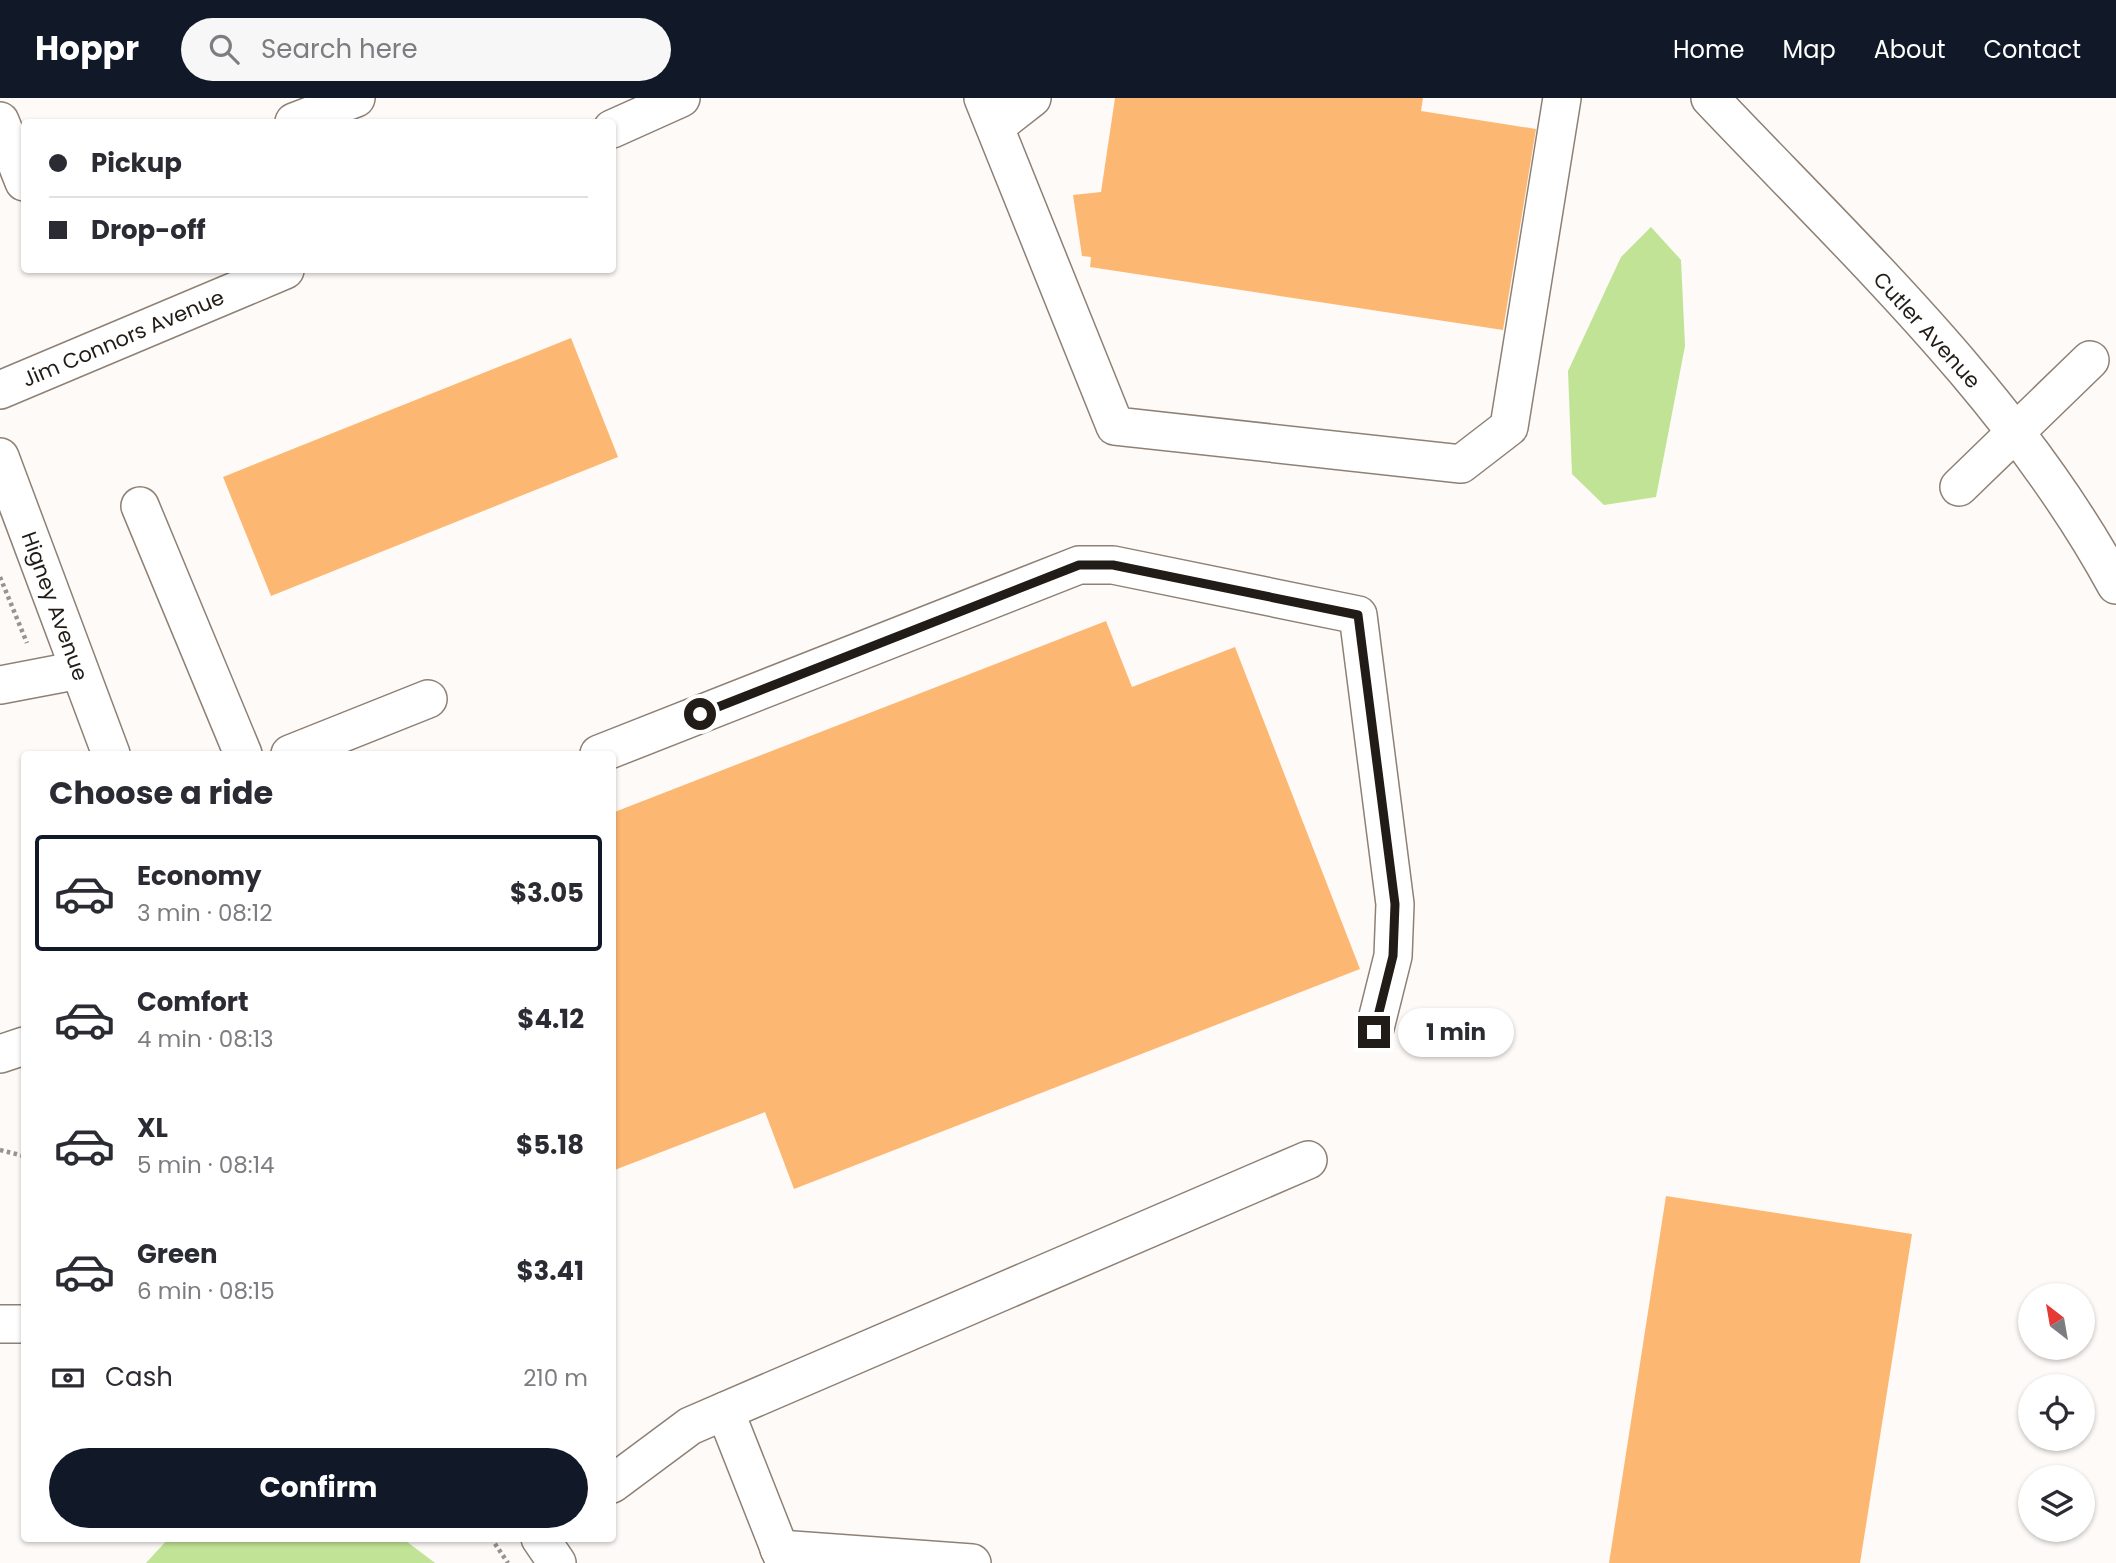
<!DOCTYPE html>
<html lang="en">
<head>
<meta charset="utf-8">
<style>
  :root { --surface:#fff; --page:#f7f7f7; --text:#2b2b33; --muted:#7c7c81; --line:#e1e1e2; --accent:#111827 }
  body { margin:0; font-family:Poppins,sans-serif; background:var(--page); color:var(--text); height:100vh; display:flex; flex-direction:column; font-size:26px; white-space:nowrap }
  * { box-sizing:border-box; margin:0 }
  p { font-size:23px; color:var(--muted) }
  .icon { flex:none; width:38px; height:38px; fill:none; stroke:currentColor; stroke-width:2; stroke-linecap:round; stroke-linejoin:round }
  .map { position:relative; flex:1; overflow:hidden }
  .side { position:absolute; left:21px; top:653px; width:595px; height:791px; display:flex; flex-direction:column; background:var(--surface); border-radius:7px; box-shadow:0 2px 5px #0004 }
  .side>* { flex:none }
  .guide { position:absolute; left:21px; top:21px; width:595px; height:154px; border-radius:7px; box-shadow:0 2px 5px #0004; display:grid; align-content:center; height:154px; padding:0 28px; background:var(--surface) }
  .needle { width:46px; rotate:329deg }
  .buttons { position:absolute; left:2018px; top:1185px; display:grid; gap:14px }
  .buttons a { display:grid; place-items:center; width:77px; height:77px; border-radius:50%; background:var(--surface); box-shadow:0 2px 5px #0004; font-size:35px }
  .end { position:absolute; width:32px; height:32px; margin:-16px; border:9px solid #211c17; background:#fff; box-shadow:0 0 0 4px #fff }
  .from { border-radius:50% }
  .bubble { position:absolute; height:49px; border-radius:24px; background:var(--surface); box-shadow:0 2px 5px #0004; font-size:23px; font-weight:700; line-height:49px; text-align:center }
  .guide b { display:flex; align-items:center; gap:24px; height:66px; font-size:26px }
  .guide b+b { border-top:2px solid var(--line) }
  .guide i { width:18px; height:18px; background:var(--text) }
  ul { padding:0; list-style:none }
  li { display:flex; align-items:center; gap:21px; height:116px; margin:0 14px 10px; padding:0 14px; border:4px solid transparent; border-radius:7px }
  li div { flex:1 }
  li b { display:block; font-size:26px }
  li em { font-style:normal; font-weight:700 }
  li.on { border-color:var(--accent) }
  li>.icon { width:63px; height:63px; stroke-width:1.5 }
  h2 { padding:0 28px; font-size:32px; line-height:84px }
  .pay { display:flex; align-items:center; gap:18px; height:77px; padding:0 28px; font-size:26px }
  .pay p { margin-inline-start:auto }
  .action { display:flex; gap:14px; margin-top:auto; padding:14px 28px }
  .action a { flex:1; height:80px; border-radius:42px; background:var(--accent); color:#fff; font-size:28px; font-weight:700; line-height:80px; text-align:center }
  header { display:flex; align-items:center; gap:42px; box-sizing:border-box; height:98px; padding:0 35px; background:var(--accent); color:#fff }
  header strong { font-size:33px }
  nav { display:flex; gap:38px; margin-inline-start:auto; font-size:24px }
  .search { width:490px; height:63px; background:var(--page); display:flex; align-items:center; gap:18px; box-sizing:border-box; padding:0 24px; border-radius:38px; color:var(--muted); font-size:26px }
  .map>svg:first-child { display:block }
  .green { fill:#c1e395 }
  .building { fill:#fcb873 }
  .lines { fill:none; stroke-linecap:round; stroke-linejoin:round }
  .minor-casing { stroke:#8e8075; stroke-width:40 }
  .path { stroke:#97938f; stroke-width:4.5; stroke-dasharray:3.5 3.5; stroke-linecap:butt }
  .minor { stroke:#fff; stroke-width:37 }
  .route { stroke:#211c17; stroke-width:9 }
  .labels { text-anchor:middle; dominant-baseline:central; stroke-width:6; stroke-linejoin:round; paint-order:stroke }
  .street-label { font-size:21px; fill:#211c17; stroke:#fff }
</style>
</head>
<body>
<header>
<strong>Hoppr</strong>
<div class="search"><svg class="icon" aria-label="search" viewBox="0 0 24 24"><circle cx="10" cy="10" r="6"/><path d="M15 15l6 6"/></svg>Search here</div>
<nav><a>Home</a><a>Map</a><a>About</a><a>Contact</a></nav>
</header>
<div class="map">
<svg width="2116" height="1465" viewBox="0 0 2116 1465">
  <rect width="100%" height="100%" fill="#fdfaf7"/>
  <g class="green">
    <path d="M 1651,129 L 1681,162 L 1685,248 L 1656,399 L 1604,407 L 1572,376 L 1568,273 L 1621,159 Z"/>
    <path d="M 169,1440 L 402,1440 L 435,1465 L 146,1465 Z"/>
  </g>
  <g class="building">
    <path d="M 1115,0 L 1423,0 L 1421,13 L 1536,31 L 1503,232 L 1090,169 L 1091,159 L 1082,158 L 1073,97 L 1101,94 Z"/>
    <path d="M 571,240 L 618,359 L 271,498 L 223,379 Z"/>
    <path d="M 1106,523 L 1132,589 L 1235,549 L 1360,871 L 794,1091 L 765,1014 L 612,1073 L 612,715 Z"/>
    <path d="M 1666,1098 L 1912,1136 L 1860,1465 L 1609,1465 Z"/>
  </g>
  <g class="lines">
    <g class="minor-casing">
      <g id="minor">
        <path d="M 983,0 L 1115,328 L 1461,366 L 1509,329 L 1562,0"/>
        <path d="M 1710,0 C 1855,153 2015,301 2116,487"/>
        <path d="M 0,23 L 24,84"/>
        <path d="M 294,24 L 356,0"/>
        <path d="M 996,28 L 1032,0"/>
        <path d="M 612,31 L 681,0"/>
        <path d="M 0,292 L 285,172"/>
        <path d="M 0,359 L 111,656"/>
        <path d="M 1959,389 L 2090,262"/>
        <path d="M 140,408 L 243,656"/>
        <path d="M 0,587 L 79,572"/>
        <path d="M 290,656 L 428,601"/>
        <path d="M 599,656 L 1079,467 L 1113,467 L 1358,517 L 1395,806 L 1393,858 L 1374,934"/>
        <path d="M 0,956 L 24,948"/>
        <path d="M 0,1226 L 24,1226"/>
        <path d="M 725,1313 L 785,1465"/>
        <path d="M 612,1386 L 690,1328 L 1308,1062"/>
        <path d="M 540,1440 L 557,1465"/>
        <path d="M 779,1451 L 972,1465"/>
      </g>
    </g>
    <g class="path">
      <path d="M 0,479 L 27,545"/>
      <path d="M 0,1052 L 24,1058"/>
      <path d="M 491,1440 L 508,1465"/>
    </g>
    <use href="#minor" class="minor"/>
  </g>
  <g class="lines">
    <path class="route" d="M 700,616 L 1079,467 L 1113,467 L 1358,517 L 1395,806 L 1393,858 L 1374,934"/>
  </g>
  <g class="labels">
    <g class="street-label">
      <text transform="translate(1927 232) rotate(48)">Cutler Avenue</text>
      <text transform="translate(123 240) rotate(-23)">Jim Connors Avenue</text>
      <text transform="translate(55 508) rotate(70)">Higney Avenue</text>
    </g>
  </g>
</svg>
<div class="buttons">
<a><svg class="needle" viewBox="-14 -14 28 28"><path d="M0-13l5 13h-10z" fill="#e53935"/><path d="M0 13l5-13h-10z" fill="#7c7c81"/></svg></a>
<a><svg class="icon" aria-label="locate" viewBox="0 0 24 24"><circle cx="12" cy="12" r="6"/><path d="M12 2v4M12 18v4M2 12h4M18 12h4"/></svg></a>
<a><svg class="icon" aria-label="layers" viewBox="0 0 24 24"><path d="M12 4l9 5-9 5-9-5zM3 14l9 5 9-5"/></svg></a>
</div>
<i class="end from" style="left:700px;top:616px"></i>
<i class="end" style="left:1374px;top:934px"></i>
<div class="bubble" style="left:1398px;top:910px;width:116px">1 min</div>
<div class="guide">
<b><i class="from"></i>Pickup</b>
<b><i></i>Drop-off</b>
</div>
<section class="side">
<h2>Choose a ride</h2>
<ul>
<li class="on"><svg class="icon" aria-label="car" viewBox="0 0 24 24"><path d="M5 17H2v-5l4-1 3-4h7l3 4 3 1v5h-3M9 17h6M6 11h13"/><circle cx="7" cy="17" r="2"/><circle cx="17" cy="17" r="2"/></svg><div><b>Economy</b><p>3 min · 08:12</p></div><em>$3.05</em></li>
<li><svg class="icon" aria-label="car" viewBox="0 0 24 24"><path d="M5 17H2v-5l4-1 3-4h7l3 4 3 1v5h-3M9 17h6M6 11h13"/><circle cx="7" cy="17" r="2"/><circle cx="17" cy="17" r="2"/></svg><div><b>Comfort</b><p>4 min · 08:13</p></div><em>$4.12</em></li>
<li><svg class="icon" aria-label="car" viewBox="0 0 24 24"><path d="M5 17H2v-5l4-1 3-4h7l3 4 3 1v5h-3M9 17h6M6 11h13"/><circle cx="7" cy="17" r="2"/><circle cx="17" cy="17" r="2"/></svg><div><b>XL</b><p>5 min · 08:14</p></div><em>$5.18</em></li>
<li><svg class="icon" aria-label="car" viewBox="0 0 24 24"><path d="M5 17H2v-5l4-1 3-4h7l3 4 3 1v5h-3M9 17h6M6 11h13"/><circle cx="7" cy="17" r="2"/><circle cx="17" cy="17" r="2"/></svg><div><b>Green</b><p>6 min · 08:15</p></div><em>$3.41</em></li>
</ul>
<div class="pay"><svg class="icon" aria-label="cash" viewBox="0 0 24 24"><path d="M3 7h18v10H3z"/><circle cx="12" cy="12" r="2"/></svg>Cash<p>210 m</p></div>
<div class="action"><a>Confirm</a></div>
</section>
</div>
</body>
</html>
